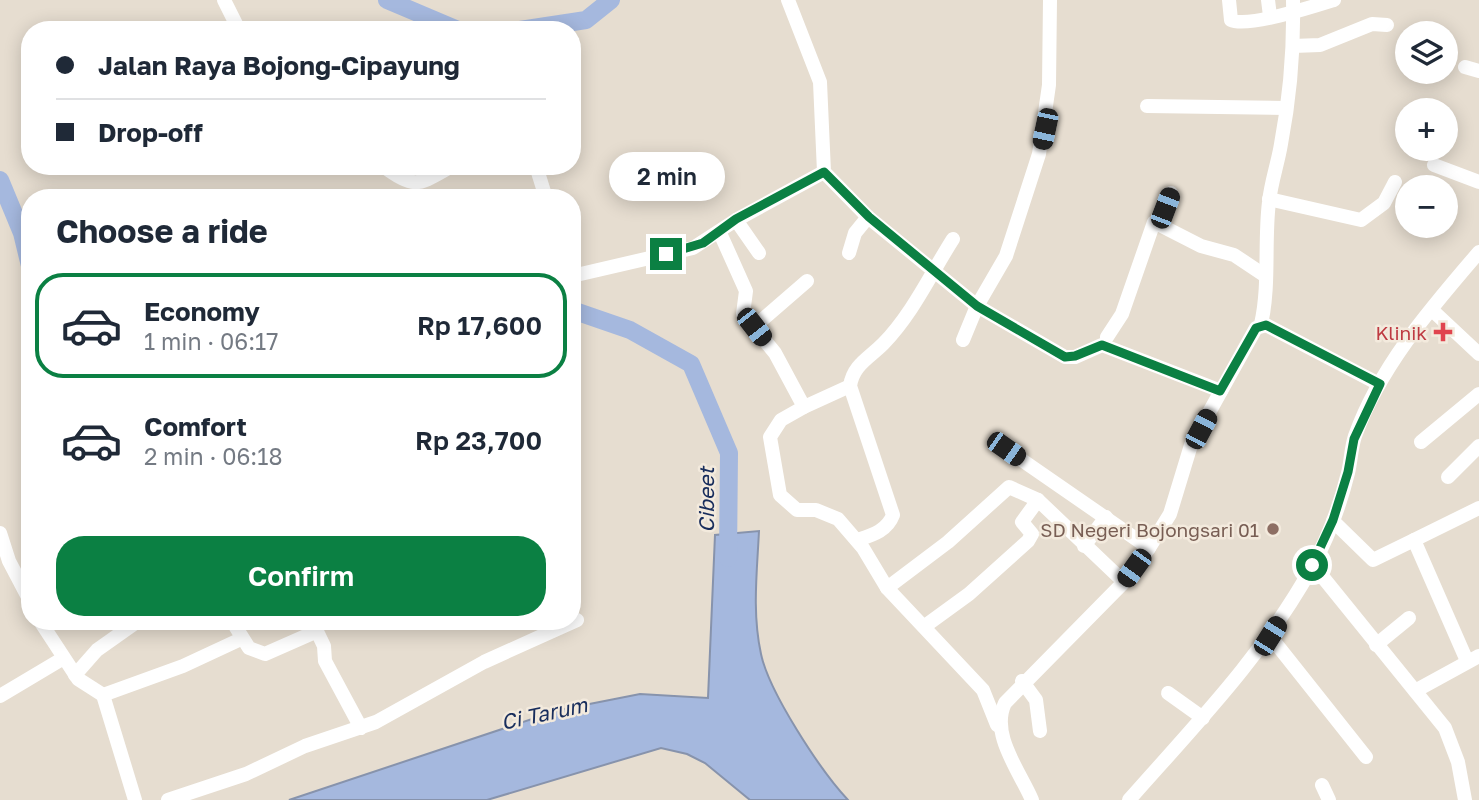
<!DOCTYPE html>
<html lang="en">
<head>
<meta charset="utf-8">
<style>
  :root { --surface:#fff; --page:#f2f2f3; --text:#1f2937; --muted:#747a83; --line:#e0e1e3; --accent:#0b8043 }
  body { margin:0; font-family:"Golos Text",sans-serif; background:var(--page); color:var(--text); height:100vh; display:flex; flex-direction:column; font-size:26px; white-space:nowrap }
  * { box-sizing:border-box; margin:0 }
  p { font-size:23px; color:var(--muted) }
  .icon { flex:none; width:38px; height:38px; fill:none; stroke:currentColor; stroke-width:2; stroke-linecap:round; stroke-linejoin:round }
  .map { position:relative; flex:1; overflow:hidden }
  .side { position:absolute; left:21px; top:189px; width:560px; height:441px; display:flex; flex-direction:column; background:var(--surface); border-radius:28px; box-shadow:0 4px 18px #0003 }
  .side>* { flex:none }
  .banner { position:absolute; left:21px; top:21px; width:560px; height:154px; border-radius:28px; box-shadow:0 4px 18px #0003; display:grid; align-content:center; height:154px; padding:0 35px; background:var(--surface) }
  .fabs { position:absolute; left:1395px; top:21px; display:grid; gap:14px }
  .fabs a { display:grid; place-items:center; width:63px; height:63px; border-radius:50%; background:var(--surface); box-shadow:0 4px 18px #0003; font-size:35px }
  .end { position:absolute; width:32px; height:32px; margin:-16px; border:9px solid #0b8043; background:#fff; box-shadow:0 0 0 4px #fff }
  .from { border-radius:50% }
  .bubble { position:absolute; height:49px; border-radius:24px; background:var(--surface); box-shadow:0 4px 18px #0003; font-size:23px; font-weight:600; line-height:49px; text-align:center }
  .car { position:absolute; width:21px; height:42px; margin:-21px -10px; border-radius:9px; box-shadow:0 0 5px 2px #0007; background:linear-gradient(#222 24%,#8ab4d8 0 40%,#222 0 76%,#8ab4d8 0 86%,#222 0) }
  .banner b { display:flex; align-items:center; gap:24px; height:66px; font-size:26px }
  .banner b+b { border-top:2px solid var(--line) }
  .banner i { width:18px; height:18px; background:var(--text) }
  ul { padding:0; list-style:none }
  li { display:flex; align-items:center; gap:21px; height:105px; margin:0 14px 10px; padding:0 21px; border:4px solid transparent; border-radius:28px }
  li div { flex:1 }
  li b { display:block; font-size:26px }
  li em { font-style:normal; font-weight:600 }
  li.on { border-color:var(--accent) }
  li>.icon { width:63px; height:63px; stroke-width:1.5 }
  h2 { padding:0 35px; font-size:32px; line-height:84px }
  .cta { display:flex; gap:14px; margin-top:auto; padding:14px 35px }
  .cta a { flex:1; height:80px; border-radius:28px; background:var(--accent); color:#fff; font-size:28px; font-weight:600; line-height:80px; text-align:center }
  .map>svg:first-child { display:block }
  .water { fill:#a5b8de; stroke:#8793ac; stroke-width:2 }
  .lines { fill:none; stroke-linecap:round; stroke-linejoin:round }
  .river { stroke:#a5b8de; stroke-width:18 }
  .minor { stroke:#fff; stroke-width:14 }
  .route { stroke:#0b8043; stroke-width:9 }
  .health-dot { fill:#e0444e; stroke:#f3eadd; stroke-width:2.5 }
  .education-dot { fill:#8d6e63; stroke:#f3eadd; stroke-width:2.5 }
  .labels { text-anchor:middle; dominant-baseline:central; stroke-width:5; stroke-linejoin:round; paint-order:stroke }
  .health-label { font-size:19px; fill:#be3a42; stroke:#f3eadd; text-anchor:end }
  .education-label { font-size:19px; fill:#785e54; stroke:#f3eadd; text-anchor:end }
  .water-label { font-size:21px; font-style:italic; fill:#182d5c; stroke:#f3eadd }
</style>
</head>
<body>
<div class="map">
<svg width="1479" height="800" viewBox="0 0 1479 800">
  <rect width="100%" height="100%" fill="#e6ddd0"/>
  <path class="water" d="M 759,531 C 757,572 752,613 761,654 C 769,692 820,770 848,800 L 750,800 L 705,763 L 687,754 L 661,748 L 487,800 L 289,800 L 559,710 L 640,694 L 708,698 L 715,535 Z"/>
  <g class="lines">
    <g class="river">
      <path d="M 387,0 L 458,30"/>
      <path d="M 520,30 L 586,20 L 611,0"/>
      <path d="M 0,180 L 22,233 L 30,266"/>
      <path d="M 572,310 L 630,330 L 691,364 L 729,453 L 728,558"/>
    </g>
    <g class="minor">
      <path d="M 224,0 L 239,30"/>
      <path d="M 788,0 L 820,82 L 824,172 L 868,217 L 977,306 L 1065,357 L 1075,357 L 1102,345 L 1221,391"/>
      <path d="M 1229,0 L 1231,20 C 1247,28 1315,6 1334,0"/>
      <path d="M 1268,0 L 1270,16"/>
      <path d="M 1293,46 L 1320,45 L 1372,24 L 1387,25"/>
      <path d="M 1465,67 L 1479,71"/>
      <path d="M 1147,106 L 1286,108"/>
      <path d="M 1434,165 L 1479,182"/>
      <path d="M 383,166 C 416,190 418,185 452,166"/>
      <path d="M 536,166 L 546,198"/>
      <path d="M 1269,199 L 1361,220 L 1384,203 L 1395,182"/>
      <path d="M 736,220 L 759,253"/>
      <path d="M 1159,223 L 1171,193"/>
      <path d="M 720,233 L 746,291 L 743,314 L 775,353 L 804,407 L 781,420 L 770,437 L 780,495 L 797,510 L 816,510 L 838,519 L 863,548 L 887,588 L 983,690 L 997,725"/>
      <path d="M 849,253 L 855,233 L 868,217"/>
      <path d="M 572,276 L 693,248 L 736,220 L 824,172"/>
      <path d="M 1432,310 L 1479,354"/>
      <path d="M 1261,324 C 1270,285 1264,242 1269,202 C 1271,182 1278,163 1281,144 C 1290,97 1294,47 1293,0"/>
      <path d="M 754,327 L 807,281"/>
      <path d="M 1107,337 L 1122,314 L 1154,222 L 1201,246 L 1234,255 L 1264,275"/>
      <path d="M 963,340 L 977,306 L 1006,256 L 1039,154 L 1049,85 L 1050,0"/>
      <path d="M 804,407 L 850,386"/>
      <path d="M 1421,442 L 1479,394"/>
      <path d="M 1006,449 L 1149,548"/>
      <path d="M 1448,477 L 1479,446"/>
      <path d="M 1333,521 L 1373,560 L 1414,540 L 1467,661"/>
      <path d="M 0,533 L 9,561 L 30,601"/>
      <path d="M 857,540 C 872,535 887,531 893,515 L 850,386 C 853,365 869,358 883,344 C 913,313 930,275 953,239"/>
      <path d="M 1414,540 L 1479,508"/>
      <path d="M 1084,546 L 1106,517"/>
      <path d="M 1313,565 L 1445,728 L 1458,762 L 1465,800"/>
      <path d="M 887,588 L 948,542 L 1009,487 L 1038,500 L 1124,582"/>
      <path d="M 40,621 L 78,679 L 103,695 L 135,800"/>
      <path d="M 232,621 L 249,648 L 265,654 L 315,632"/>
      <path d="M 312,621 L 324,646 L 325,661 L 361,728"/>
      <path d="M 925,626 L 969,594 L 1028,541 L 1032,534 L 1022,522 L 1038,500"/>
      <path d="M 1270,636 L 1366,757"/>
      <path d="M 1376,645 L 1409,618"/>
      <path d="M 75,675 L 97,650 L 138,621"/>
      <path d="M 1022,681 L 1036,700 L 1040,731"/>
      <path d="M 1415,691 L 1479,656"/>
      <path d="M 1168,693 L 1203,718"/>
      <path d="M 103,695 L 183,666 L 241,639"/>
      <path d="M 0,696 L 62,659"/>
      <path d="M 1322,785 L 1329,800"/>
      <path d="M 168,800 L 246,774 L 305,746 L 376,722 L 484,662 L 577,620"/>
      <path d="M 1032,800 C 1019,770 990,734 1005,703 L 1124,582 L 1149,548 L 1170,514 L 1191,445 L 1256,328 L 1266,325 L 1379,384"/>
      <path d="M 1129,800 C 1196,724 1262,657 1312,567 C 1328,538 1340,505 1348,473 C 1351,461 1351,448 1355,436 C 1380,366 1431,308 1479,252"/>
    </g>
  </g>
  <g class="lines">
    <path class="route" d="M 666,254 L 703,243 L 736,219 L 824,172 L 869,217 L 977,306 L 1065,357 L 1075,356 L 1102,345 L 1220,391 L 1256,328 L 1266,325 L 1380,384 L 1354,439 L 1348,472 L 1333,520 L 1312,565"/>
  </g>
  <path class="health-dot" d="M1439.5 321.5h7v7h7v7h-7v7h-7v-7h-7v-7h7z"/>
  <circle class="education-dot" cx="1273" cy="529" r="7"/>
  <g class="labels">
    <g class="health-label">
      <text x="1427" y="332">Klinik</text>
    </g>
    <g class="education-label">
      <text x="1259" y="529">SD Negeri Bojongsari 01</text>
    </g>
    <g class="water-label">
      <text transform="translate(706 500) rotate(-90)">Cibeet</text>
      <text transform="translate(544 713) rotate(-12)">Ci Tarum</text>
    </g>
  </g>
</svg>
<div class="fabs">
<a><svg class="icon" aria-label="layers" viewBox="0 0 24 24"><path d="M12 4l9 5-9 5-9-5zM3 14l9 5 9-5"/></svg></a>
<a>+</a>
<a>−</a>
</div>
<i class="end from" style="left:1312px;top:565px"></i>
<i class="end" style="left:666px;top:254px"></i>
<div class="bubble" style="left:609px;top:152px;width:116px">2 min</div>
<i class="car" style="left:1045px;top:129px;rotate:192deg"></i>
<i class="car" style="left:1165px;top:208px;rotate:21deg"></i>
<i class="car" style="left:754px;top:327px;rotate:142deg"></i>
<i class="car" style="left:1201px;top:429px;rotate:28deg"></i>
<i class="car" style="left:1006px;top:449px;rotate:125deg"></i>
<i class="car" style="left:1134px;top:568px;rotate:216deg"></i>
<i class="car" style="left:1270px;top:636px;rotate:32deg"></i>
<div class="banner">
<b><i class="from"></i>Jalan Raya Bojong-Cipayung</b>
<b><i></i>Drop-off</b>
</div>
<section class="side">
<h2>Choose a ride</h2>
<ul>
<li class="on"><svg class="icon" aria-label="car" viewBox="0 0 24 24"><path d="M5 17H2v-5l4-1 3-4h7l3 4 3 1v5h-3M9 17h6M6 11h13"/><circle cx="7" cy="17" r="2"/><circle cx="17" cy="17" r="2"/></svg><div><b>Economy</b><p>1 min · 06:17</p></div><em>Rp 17,600</em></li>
<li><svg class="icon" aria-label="car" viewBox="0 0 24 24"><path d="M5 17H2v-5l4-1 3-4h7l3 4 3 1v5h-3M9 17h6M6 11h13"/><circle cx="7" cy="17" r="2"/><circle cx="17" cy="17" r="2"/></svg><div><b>Comfort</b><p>2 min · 06:18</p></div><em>Rp 23,700</em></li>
</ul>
<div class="cta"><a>Confirm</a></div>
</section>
</div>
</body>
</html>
